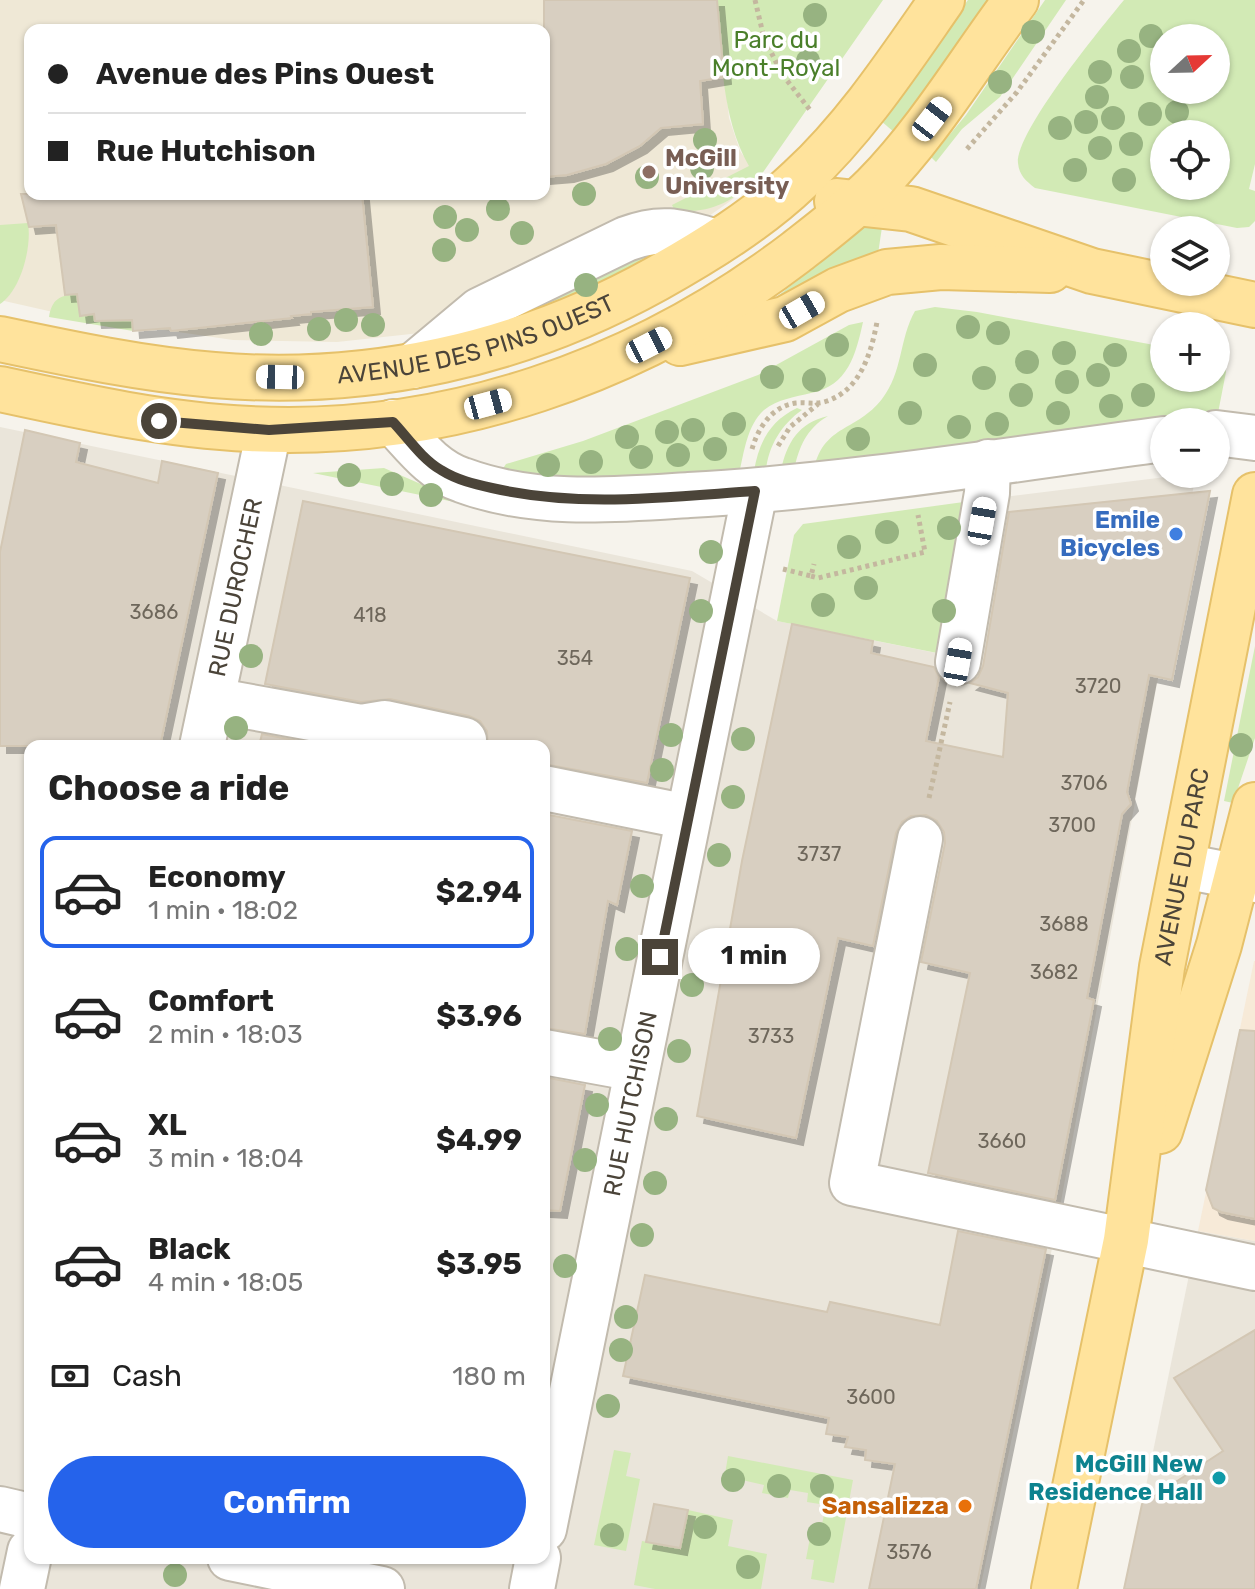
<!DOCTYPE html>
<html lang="en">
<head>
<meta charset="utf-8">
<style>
  :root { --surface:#fff; --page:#f6f6f6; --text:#222; --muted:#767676; --line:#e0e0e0; --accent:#2563eb }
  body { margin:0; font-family:Rubik,sans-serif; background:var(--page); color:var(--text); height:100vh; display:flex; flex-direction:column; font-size:30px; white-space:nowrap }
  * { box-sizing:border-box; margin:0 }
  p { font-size:26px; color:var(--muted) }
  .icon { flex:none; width:44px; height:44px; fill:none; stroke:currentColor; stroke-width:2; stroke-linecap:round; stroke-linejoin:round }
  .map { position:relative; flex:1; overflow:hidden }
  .sheet { position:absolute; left:24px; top:740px; width:526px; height:824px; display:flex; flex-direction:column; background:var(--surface); border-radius:16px; box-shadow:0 2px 6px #0004 }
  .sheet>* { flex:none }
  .hud { position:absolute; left:24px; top:24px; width:526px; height:176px; border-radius:16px; box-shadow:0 2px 6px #0004; display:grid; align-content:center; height:176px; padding:0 24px; background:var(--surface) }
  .needle { width:52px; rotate:68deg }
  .controls { position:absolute; left:1150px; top:24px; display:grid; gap:16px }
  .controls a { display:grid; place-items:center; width:80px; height:80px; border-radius:50%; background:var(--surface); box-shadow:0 2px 6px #0004; font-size:40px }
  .end { position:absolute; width:36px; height:36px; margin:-18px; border:10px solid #4b4439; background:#fff; box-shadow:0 0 0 4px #fff }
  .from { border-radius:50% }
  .bubble { position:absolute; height:56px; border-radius:28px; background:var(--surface); box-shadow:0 2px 6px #0004; font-size:26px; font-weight:700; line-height:56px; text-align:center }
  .car { position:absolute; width:24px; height:48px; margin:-24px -12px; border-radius:10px; box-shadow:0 0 6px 2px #0007; background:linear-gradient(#fff 24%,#345 0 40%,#fff 0 76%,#345 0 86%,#fff 0) }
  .hud b { display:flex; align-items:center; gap:28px; height:76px; font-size:30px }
  .hud b+b { border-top:2px solid var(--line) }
  .hud i { width:20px; height:20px; background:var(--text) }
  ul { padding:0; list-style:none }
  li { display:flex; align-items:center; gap:24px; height:112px; margin:0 16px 12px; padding:0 8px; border:4px solid transparent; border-radius:16px }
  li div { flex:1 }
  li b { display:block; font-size:30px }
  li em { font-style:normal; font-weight:700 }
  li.current { border-color:var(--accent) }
  li>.icon { width:72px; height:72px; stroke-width:1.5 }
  h2 { padding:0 24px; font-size:36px; line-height:96px }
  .pay { display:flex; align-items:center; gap:20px; height:88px; padding:0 24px; font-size:30px }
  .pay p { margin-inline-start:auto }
  .cta { display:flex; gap:16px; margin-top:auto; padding:16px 24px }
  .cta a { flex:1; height:92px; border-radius:48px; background:var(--accent); color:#fff; font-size:32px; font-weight:700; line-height:92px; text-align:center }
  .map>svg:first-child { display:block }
  .residential { fill:#eae5da; fill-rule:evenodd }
  .commercial { fill:#f7ead8 }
  .education { fill:#efe8d6; fill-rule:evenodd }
  .green { fill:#d2eab5; fill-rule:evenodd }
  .building { fill:#d8cfc1; stroke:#d3c7b4; stroke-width:2; filter:url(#shadow) }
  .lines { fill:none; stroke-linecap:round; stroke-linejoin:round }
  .minor-casing { stroke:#c2bbae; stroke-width:48 }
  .major-casing { stroke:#e6c16a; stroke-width:48 }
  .path { stroke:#c4b79f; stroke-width:5; stroke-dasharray:4 4; stroke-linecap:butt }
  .minor { stroke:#fff; stroke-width:44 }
  .major { stroke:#ffe39c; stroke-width:44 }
  .tree { fill:#97b381 }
  .route { stroke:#4b4439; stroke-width:10 }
  .education-dot { fill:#8d6e63; stroke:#fff; stroke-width:3 }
  .shop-dot { fill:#3f7fe0; stroke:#fff; stroke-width:3 }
  .culture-dot { fill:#0f9aa8; stroke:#fff; stroke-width:3 }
  .food-dot { fill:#e8710a; stroke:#fff; stroke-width:3 }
  .labels { text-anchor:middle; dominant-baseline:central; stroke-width:7; stroke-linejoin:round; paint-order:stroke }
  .number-label { font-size:20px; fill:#6e675b }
  .park-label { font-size:24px; fill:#4a7f2a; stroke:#fff }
  .education-label { font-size:24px; font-weight:bold; fill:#785e54; stroke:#fff; text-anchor:start }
  .street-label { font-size:24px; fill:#4b4439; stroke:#fff }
  .shop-label { font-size:24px; font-weight:bold; fill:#366cbe; stroke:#fff; text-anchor:end }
  .culture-label { font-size:24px; font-weight:bold; fill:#0d838f; stroke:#fff; text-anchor:end }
  .food-label { font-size:24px; font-weight:bold; fill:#c56008; stroke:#fff; text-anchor:end }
</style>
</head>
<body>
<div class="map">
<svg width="1255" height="1589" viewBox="0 0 1255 1589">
  <defs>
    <filter id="shadow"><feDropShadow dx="7" dy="7" stdDeviation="0" flood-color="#0004"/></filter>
  </defs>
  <rect width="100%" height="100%" fill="#f6f3ec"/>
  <g class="residential">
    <path d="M 0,427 L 692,571 L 777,621 L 941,654 L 971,501 L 1182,475 L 1195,479 L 1054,1239 L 980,1589 L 0,1589 ZM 30,746 L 544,746 L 544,1558 L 30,1558 Z"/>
    <path d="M 1198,1231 L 1255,1241 L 1255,1589 L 1125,1589 Z"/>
  </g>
  <path class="commercial" d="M 1254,961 L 1255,961 L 1255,1241 L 1198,1231 Z"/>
  <path class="education" d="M 0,0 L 717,0 L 729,118 L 740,151 L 759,178 L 729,202 L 659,251 L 624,272 L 494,325 L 337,342 L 233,340 L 75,317 L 0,300 ZM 30,30 L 544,30 L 544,194 L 30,194 Z"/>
  <g class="green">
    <path d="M 717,0 L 883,0 L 759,178 C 730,202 714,213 675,211 L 672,205 L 749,166 C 721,117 722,56 717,0 Z"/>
    <path d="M 968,0 L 989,0 L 934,81 L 894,132 L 881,121 Z"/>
    <path d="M 1045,0 L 1066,0 L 1000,97 L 962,129 L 936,162 L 931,157 L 966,115 Z"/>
    <path d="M 1124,0 L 1255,0 L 1255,164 L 1249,189 L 1255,191 L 1255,221 L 1249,227 L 1237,228 L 1035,188 C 1026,181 1019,175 1018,163 C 1016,131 1101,28 1124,0 ZM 1164,38 L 1216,38 L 1216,90 L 1164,90 ZM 1164,134 L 1216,134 L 1216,186 L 1164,186 Z"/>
    <path d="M 28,223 C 32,247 21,290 0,304 L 0,225 Z"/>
    <path d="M 867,225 L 882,227 L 878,254 L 776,306 L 774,299 Z"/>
    <path d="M 650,250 L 653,256 L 591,288 L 494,325 Z"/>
    <path d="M 77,294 L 80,315 L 94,314 L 96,321 L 132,320 L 133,331 L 49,317 C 52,299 60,295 77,294 Z"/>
    <path d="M 935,307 L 977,312 L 1154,345 L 1151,359 L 1164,361 L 1164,378 L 1216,378 L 1216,358 L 1224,364 L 1226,372 L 1218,413 L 814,468 C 825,424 856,432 882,399 C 903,372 899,339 915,311 Z"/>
    <path d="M 863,322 C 856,354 848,386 811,393 C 795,397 778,399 764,410 C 747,425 744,453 739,474 L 592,485 L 500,473 L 506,464 L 583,441 L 758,375 L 849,325 Z"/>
    <path d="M 797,408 L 802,410 C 782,424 768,446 766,471 L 754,471 C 759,442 770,421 797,408 Z"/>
    <path d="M 828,416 C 806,429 799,447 794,470 L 781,470 C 787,443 798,423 828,416 Z"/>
    <path d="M 384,468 L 469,505 L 313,473 Z"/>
    <path d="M 971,501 L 942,654 L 777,621 L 794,535 L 803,524 Z"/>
    <path d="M 1255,646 L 1255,738 L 1233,803 L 1224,801 Z"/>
    <path d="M 614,1450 L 631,1453 L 626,1476 L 640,1479 L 626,1551 L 594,1545 Z"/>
    <path d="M 728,1456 L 853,1480 L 834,1583 L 811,1579 L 814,1560 L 806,1559 L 812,1527 L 821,1529 L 826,1505 L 807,1502 L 808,1493 L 790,1490 L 788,1498 L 762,1493 L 764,1485 L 742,1480 L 740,1489 L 723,1486 Z"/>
    <path d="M 688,1510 L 733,1520 L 728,1546 L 767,1554 L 761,1589 L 655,1589 L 634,1585 L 642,1541 L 680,1548 Z"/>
  </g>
  <g class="building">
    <path d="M 544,0 L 717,0 L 724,77 L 700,81 L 703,124 L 661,128 L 640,146 L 606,164 L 567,175 L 544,177 Z"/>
    <path d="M 21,194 L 362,194 L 373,307 L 311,312 L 311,314 L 291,316 L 292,318 L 171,331 L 170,328 L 133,331 L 132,320 L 95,321 L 94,314 L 80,316 L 77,294 L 65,295 L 56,225 L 29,227 Z"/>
    <path d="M 25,430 L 80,443 L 76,462 L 158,483 L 162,461 L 218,473 L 160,746 L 0,746 L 0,552 Z"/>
    <path d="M 1210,491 L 1172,680 L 1149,675 L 1127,792 L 1131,804 L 1122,814 L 1087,998 L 1094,1000 L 1055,1200 L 928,1173 L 970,973 L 921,962 L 945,843 L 944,832 L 937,821 L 926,815 L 911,816 L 902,822 L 896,833 L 873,946 L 838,938 L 796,1138 L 697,1116 L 742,861 L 792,624 L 873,641 L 871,653 L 934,667 L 939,677 L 926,741 L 1003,757 L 1008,693 L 970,683 L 978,677 L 983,666 L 1009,512 Z"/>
    <path d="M 303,501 L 690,578 L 647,783 L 544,764 L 544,746 L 488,746 L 487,731 L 480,721 L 469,716 L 390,699 L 361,702 L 265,684 Z"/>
    <path d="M 262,734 L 326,746 L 259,746 Z"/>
    <path d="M 544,814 L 632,831 L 617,905 L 608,901 L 585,1034 L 544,1028 Z"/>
    <path d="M 1240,1030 L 1255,1031 L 1255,1219 L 1221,1212 L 1213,1208 L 1206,1190 Z"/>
    <path d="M 544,1077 L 585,1085 L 560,1211 L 544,1210 Z"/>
    <path d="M 958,1231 L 1046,1249 L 976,1589 L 869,1589 L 895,1464 L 865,1460 L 866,1450 L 845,1447 L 848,1437 L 826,1434 L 829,1418 L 623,1376 L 645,1275 L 827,1312 L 830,1302 L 940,1325 Z"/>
    <path d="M 1255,1330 L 1255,1589 L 1124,1589 L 1142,1504 L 1223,1451 L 1174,1378 Z"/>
    <path d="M 654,1504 L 688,1510 L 680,1548 L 646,1542 Z"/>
  </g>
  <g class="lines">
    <g class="minor-casing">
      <g id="minor">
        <path d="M 413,366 L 480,310 L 626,239 C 663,225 681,232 717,242"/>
        <path d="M 393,422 C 414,444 432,470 462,480 C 535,507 613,500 689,495 C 848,486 1006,460 1164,439"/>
        <path d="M 1216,433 L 1255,438"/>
        <path d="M 958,662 L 987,493 L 988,462"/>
        <path d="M 212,700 L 361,727 L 385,723 L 464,740 L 463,746"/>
        <path id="s1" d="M 202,746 L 269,430"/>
        <path d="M 544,788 L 688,817"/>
        <path d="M 920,839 L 852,1183 L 1255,1268"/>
        <path d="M 1183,866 L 1255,880"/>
        <path d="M 544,1052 L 637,1069"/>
        <path d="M 0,1509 L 30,1516"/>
        <path id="s2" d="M 544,1529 L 755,491"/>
        <path d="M 230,1558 L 382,1589"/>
        <path d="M 22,1589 L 30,1551"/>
        <path d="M 532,1589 L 538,1558"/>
      </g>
    </g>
    <g class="major-casing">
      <g id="major">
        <path d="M 837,201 L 911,209 L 1092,271 L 1255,305"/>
        <path id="s3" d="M 0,339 C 71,354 142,369 214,375 C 369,388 521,354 656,279 C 706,251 758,219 800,179 C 856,127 898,63 942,0"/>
        <path d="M 680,343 L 785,319 L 838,290 L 887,272 L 941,267 L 1050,270"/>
        <path d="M 0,389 C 83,407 165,425 250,429 C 447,439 640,371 795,253 C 822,232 850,211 874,187 C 929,131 969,63 1016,0"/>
        <path d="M 1160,1131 L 1219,945 L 1255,805"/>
        <path id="s4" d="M 1054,1589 L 1126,1240 L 1162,967 L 1255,495"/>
      </g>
    </g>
    <g class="path">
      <path d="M 755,0 L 764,38 L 782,74 L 810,110"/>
      <path d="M 967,149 L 1017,92 L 1084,0"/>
      <path d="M 778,446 L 790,427 L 818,404"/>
      <path d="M 752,449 C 758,428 772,406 796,403 C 807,402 816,405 827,401 C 860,390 871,354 877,322"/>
      <path d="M 783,569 L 811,576 L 814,564"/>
      <path d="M 811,576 L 818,578 L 925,552 L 918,515"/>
      <path d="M 929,798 L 950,702"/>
    </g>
    <use href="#minor" class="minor"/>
    <use href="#major" class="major"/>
  </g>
  <g class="tree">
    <circle cx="815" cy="15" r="12"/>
    <circle cx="1033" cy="32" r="12"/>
    <circle cx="1151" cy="36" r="12"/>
    <circle cx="1129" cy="51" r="12"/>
    <circle cx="808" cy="61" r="12"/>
    <circle cx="1100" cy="72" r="12"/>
    <circle cx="1132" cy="77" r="12"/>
    <circle cx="1000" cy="82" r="12"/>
    <circle cx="1097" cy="97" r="12"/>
    <circle cx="1177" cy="112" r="12"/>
    <circle cx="1150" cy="114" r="12"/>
    <circle cx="1113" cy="118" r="12"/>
    <circle cx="1086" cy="122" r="12"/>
    <circle cx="1060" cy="128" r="12"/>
    <circle cx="705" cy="140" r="12"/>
    <circle cx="1131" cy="144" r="12"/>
    <circle cx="1100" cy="148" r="12"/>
    <circle cx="702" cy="168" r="12"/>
    <circle cx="1075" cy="170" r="12"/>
    <circle cx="647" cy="177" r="12"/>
    <circle cx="1124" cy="180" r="12"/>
    <circle cx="584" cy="194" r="12"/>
    <circle cx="498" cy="209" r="12"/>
    <circle cx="445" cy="217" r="12"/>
    <circle cx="467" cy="230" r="12"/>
    <circle cx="522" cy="233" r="12"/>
    <circle cx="444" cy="250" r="12"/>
    <circle cx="586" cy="285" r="12"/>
    <circle cx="346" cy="320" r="12"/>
    <circle cx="373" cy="325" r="12"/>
    <circle cx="968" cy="327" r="12"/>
    <circle cx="319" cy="329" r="12"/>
    <circle cx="998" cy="333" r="12"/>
    <circle cx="261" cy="334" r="12"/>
    <circle cx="837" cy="345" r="12"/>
    <circle cx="1064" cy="353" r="12"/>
    <circle cx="1115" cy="355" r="12"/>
    <circle cx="1027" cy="362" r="12"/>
    <circle cx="925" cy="365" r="12"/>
    <circle cx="1098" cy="375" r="12"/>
    <circle cx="772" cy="377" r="12"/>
    <circle cx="984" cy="378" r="12"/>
    <circle cx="814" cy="380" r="12"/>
    <circle cx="1067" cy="382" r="12"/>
    <circle cx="1021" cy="395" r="12"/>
    <circle cx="1143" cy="395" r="12"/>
    <circle cx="1111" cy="406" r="12"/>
    <circle cx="910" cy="413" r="12"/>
    <circle cx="1058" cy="413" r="12"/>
    <circle cx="734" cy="424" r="12"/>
    <circle cx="997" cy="424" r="12"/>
    <circle cx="959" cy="427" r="12"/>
    <circle cx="693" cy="430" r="12"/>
    <circle cx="667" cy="432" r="12"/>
    <circle cx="627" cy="437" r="12"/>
    <circle cx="858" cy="439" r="12"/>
    <circle cx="715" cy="449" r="12"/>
    <circle cx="678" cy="455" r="12"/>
    <circle cx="641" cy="457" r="12"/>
    <circle cx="591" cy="462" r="12"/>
    <circle cx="548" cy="465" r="12"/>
    <circle cx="349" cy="475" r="12"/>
    <circle cx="392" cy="484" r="12"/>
    <circle cx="431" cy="495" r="12"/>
    <circle cx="949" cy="528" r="12"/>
    <circle cx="887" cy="532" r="12"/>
    <circle cx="849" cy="547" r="12"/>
    <circle cx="711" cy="552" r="12"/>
    <circle cx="866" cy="588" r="12"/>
    <circle cx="823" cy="605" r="12"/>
    <circle cx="701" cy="611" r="12"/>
    <circle cx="944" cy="611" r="12"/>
    <circle cx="251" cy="656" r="12"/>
    <circle cx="236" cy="728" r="12"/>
    <circle cx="671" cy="735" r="12"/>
    <circle cx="743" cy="739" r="12"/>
    <circle cx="1241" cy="745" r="12"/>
    <circle cx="662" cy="770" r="12"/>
    <circle cx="733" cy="797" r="12"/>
    <circle cx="719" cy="855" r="12"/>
    <circle cx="642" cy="886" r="12"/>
    <circle cx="627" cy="949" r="12"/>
    <circle cx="692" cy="985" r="12"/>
    <circle cx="610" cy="1039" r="12"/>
    <circle cx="679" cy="1051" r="12"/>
    <circle cx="597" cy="1105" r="12"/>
    <circle cx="666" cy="1119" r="12"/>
    <circle cx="585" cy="1160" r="12"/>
    <circle cx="655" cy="1183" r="12"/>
    <circle cx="642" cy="1235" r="12"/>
    <circle cx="565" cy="1266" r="12"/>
    <circle cx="626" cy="1317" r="12"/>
    <circle cx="621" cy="1350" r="12"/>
    <circle cx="608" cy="1406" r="12"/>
    <circle cx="733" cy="1480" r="12"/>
    <circle cx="779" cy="1486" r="12"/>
    <circle cx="822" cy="1486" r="12"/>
    <circle cx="705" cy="1527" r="12"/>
    <circle cx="819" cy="1534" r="12"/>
    <circle cx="612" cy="1535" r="12"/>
    <circle cx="748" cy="1567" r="12"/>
    <circle cx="175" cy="1575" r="12"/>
  </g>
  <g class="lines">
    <path class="route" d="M 159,421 L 269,430 L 393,422 C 408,438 422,459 441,470 C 457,480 474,484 492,488 C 579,508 667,497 755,491 L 660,957"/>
  </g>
  <circle class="education-dot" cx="649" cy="172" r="8"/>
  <circle class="shop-dot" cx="1176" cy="534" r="8"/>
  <circle class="culture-dot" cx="1219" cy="1478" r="8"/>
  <circle class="food-dot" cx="965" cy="1506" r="8"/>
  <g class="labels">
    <g class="number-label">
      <text x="154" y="612">3686</text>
      <text x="370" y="615">418</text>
      <text x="575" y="658">354</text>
      <text x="1098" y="686">3720</text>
      <text x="1084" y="783">3706</text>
      <text x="1072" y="825">3700</text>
      <text x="819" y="854">3737</text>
      <text x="1064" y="924">3688</text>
      <text x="1054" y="972">3682</text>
      <text x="771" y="1036">3733</text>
      <text x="1002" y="1141">3660</text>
      <text x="871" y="1397">3600</text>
      <text x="909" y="1552">3576</text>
    </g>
    <g class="park-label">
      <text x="776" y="40">Parc du<tspan x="776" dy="28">Mont-Royal</tspan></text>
    </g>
    <g class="education-label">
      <text x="665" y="158">McGill<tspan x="665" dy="28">University</tspan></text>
    </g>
    <g class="street-label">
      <text stroke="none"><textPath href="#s3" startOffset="484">AVENUE DES PINS OUEST</textPath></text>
      <text stroke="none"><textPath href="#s1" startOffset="162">RUE DUROCHER</textPath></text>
      <text stroke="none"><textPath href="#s4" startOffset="734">AVENUE DU PARC</textPath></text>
      <text stroke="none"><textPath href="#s2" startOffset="434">RUE HUTCHISON</textPath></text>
    </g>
    <g class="shop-label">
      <text x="1160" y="520">Emile<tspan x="1160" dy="28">Bicycles</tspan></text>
    </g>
    <g class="culture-label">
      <text x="1203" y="1464">McGill New<tspan x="1203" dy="28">Residence Hall</tspan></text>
    </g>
    <g class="food-label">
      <text x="949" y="1506">Sansalizza</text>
    </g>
  </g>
</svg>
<div class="controls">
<a><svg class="needle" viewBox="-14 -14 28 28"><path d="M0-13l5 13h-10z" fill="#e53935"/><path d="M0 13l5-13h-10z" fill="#767676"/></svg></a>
<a><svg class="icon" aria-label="locate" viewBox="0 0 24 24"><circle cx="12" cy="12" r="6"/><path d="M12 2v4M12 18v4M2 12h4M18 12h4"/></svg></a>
<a><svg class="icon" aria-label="layers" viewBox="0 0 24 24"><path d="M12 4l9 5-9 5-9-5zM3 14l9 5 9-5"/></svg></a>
<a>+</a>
<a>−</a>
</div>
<i class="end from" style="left:159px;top:421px"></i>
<i class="end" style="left:660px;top:957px"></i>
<div class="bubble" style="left:688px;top:928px;width:132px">1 min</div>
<i class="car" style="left:932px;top:119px;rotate:38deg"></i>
<i class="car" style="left:802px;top:310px;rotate:60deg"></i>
<i class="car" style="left:649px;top:345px;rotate:63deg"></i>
<i class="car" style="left:280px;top:377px;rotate:271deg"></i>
<i class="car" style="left:488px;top:404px;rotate:75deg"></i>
<i class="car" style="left:982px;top:521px;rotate:10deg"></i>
<i class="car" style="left:958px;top:662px;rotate:10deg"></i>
<div class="hud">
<b><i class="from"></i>Avenue des Pins Ouest</b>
<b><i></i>Rue Hutchison</b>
</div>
<section class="sheet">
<h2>Choose a ride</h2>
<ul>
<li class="current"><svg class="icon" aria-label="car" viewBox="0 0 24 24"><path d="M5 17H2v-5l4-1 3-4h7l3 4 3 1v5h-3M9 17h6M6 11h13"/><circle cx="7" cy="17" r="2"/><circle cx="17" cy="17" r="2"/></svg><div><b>Economy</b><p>1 min · 18:02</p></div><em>$2.94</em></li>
<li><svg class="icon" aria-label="car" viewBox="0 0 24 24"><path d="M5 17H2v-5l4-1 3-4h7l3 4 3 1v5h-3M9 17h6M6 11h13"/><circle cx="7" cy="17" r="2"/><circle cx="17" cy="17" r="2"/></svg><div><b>Comfort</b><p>2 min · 18:03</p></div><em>$3.96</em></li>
<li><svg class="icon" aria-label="car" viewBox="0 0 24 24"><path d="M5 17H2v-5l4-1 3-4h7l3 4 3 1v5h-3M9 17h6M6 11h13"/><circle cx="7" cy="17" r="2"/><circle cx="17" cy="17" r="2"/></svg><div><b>XL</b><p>3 min · 18:04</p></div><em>$4.99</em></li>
<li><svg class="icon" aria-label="car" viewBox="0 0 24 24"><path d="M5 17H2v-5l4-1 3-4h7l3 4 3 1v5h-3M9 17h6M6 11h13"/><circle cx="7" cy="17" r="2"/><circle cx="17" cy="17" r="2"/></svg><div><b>Black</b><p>4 min · 18:05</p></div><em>$3.95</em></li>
</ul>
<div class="pay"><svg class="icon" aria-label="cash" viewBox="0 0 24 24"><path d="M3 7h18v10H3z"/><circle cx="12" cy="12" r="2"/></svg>Cash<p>180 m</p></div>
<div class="cta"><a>Confirm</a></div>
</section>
</div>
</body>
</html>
